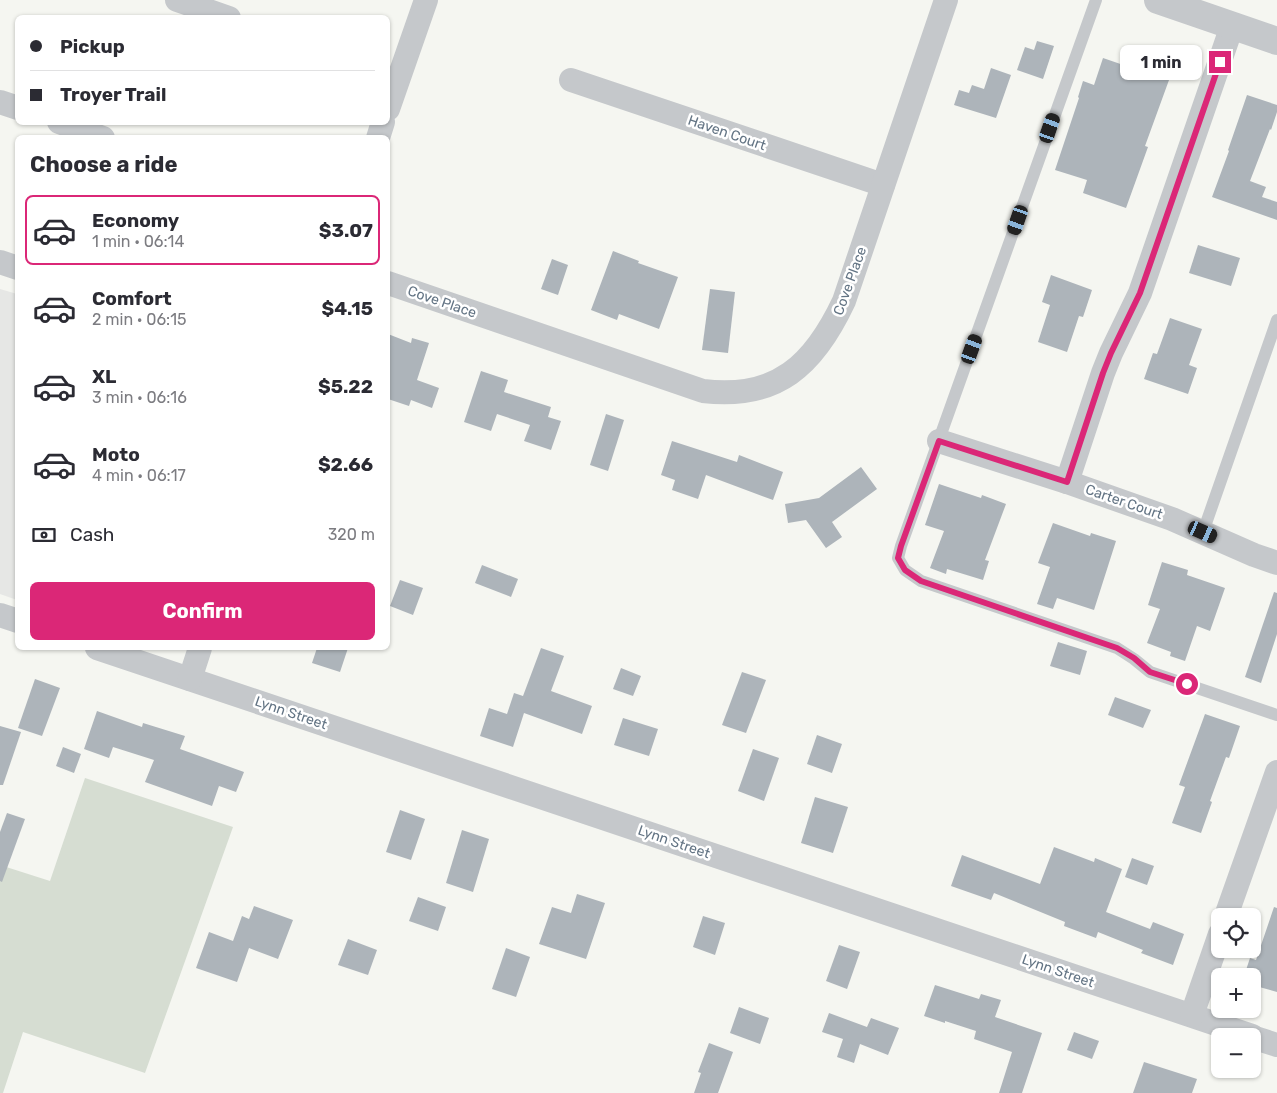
<!DOCTYPE html>
<html lang="en">
<head>
<meta charset="utf-8">
<style>
  :root { --surface:#fff; --page:#f2f2f3; --text:#2b2b33; --muted:#7c7c81; --line:#e1e1e2; --accent:#db2777 }
  body { margin:0; font-family:Rubik,sans-serif; background:var(--page); color:var(--text); height:100vh; display:flex; flex-direction:column; font-size:19px; white-space:nowrap }
  * { box-sizing:border-box; margin:0 }
  p { font-size:16px; color:var(--muted) }
  .icon { flex:none; width:28px; height:28px; fill:none; stroke:currentColor; stroke-width:2; stroke-linecap:round; stroke-linejoin:round }
  .map { position:relative; flex:1; overflow:hidden }
  .drawer { position:absolute; left:15px; top:135px; width:375px; height:515px; display:flex; flex-direction:column; background:var(--surface); border-radius:8px; box-shadow:0 1px 4px #0004 }
  .drawer>* { flex:none }
  .guide { position:absolute; left:15px; top:15px; width:375px; height:110px; border-radius:8px; box-shadow:0 1px 4px #0004; display:grid; align-content:center; height:110px; padding:0 15px; background:var(--surface) }
  .controls { position:absolute; left:1211px; top:908px; display:grid; gap:10px }
  .controls a { display:grid; place-items:center; width:50px; height:50px; border-radius:8px; background:var(--surface); box-shadow:0 1px 4px #0004; font-size:25px }
  .end { position:absolute; width:22px; height:22px; margin:-11px; border:6px solid #db2777; background:#fff; box-shadow:0 0 0 2px #fff }
  .from { border-radius:50% }
  .bubble { position:absolute; height:35px; border-radius:8px; background:var(--surface); box-shadow:0 1px 4px #0004; font-size:16px; font-weight:700; line-height:35px; text-align:center }
  .car { position:absolute; width:15px; height:30px; margin:-15px -8px; border-radius:6px; box-shadow:0 0 4px 1px #0007; background:linear-gradient(#222 24%,#8ab4d8 0 40%,#222 0 76%,#8ab4d8 0 86%,#222 0) }
  .guide b { display:flex; align-items:center; gap:18px; height:48px; font-size:19px }
  .guide b+b { border-top:1px solid var(--line) }
  .guide i { width:12px; height:12px; background:var(--text) }
  ul { padding:0; list-style:none }
  li { display:flex; align-items:center; gap:15px; height:70px; margin:0 10px 8px; padding:0 5px; border:2px solid transparent; border-radius:8px }
  li div { flex:1 }
  li b { display:block; font-size:19px }
  li em { font-style:normal; font-weight:700 }
  li.selected { border-color:var(--accent) }
  li>.icon { width:45px; height:45px; stroke-width:1.5 }
  h2 { padding:0 15px; font-size:22px; line-height:60px }
  .pay { display:flex; align-items:center; gap:12px; height:55px; padding:0 15px; font-size:19px }
  .pay p { margin-inline-start:auto }
  .button { display:flex; gap:10px; margin-top:auto; padding:10px 15px }
  .button a { flex:1; height:58px; border-radius:8px; background:var(--accent); color:#fff; font-size:20px; font-weight:700; line-height:58px; text-align:center }
  .map>svg:first-child { display:block }
  .built { fill:#e6e7e5 }
  .green { fill:#d6ddd2 }
  .building { fill:#adb4ba }
  .lines { fill:none; stroke-linecap:round; stroke-linejoin:round }
  .service { stroke:#c5c8cb; stroke-width:12 }
  .minor { stroke:#c5c8cb; stroke-width:24 }
  .tertiary { stroke:#c5c8cb; stroke-width:28 }
  .route { stroke:#db2777; stroke-width:6 }
  .labels { text-anchor:middle; dominant-baseline:central; stroke-width:5; stroke-linejoin:round; paint-order:stroke }
  .street-label { font-size:14px; fill:#637484; stroke:#fff }
</style>
</head>
<body>
<div class="map">
<svg width="1277" height="1093" viewBox="0 0 1277 1093">
  <rect width="100%" height="100%" fill="#f5f6f1"/>
  <path class="built" d="M 0,289 L 17,294 L 17,600 L 0,594 Z"/>
  <path class="green" d="M 85,778 L 233,827 L 145,1073 L 23,1032 L 3,1093 L 0,1093 L 0,865 L 50,881 Z"/>
  <g class="building">
    <path d="M 1037,41 L 1054,46 L 1043,79 L 1017,70 L 1025,47 L 1034,50 Z"/>
    <path d="M 1139,57 L 1173,69 L 1145,146 L 1148,147 L 1126,208 L 1083,193 L 1087,180 L 1055,170 L 1079,98 L 1078,97 L 1083,81 L 1094,85 L 1103,58 L 1135,69 Z"/>
    <path d="M 991,68 L 1011,75 L 996,118 L 954,105 L 959,90 L 969,93 L 972,85 L 984,89 Z"/>
    <path d="M 1247,95 L 1277,105 L 1277,112 L 1271,130 L 1270,129 L 1250,181 L 1266,187 L 1262,197 L 1277,202 L 1277,220 L 1212,197 L 1229,151 L 1228,150 Z"/>
    <path d="M 1198,245 L 1240,258 L 1231,286 L 1189,273 Z"/>
    <path d="M 613,251 L 639,261 L 638,263 L 678,277 L 659,329 L 619,314 L 617,320 L 591,310 Z"/>
    <path d="M 552,259 L 568,265 L 558,295 L 541,289 Z"/>
    <path d="M 1051,275 L 1092,290 L 1083,317 L 1079,316 L 1067,352 L 1038,342 L 1050,305 L 1042,302 Z"/>
    <path d="M 710,289 L 735,292 L 728,353 L 702,350 Z"/>
    <path d="M 1170,318 L 1202,329 L 1189,365 L 1197,368 L 1188,394 L 1144,379 L 1153,353 L 1157,354 Z"/>
    <path d="M 388,334 L 411,343 L 412,338 L 429,343 L 417,380 L 439,388 L 432,408 L 411,400 L 409,406 L 388,399 Z"/>
    <path d="M 481,371 L 508,380 L 504,392 L 551,407 L 548,417 L 561,421 L 551,450 L 524,441 L 530,425 L 497,414 L 491,431 L 464,422 Z"/>
    <path d="M 606,414 L 624,420 L 608,471 L 590,465 Z"/>
    <path d="M 672,441 L 737,462 L 739,455 L 783,472 L 773,500 L 706,475 L 698,499 L 672,490 L 675,480 L 661,475 Z"/>
    <path d="M 861,467 L 877,489 L 832,522 L 842,537 L 826,548 L 806,520 L 788,523 L 785,504 L 819,498 Z"/>
    <path d="M 939,484 L 981,498 L 982,495 L 1006,504 L 985,560 L 989,561 L 983,580 L 947,569 L 946,574 L 930,568 L 944,531 L 925,525 Z"/>
    <path d="M 1053,523 L 1090,536 L 1091,533 L 1116,541 L 1094,610 L 1057,598 L 1053,609 L 1037,604 L 1050,567 L 1038,563 Z"/>
    <path d="M 1162,562 L 1188,570 L 1187,575 L 1225,588 L 1210,631 L 1197,626 L 1185,661 L 1170,656 L 1171,652 L 1147,643 L 1160,609 L 1148,605 Z"/>
    <path d="M 482,565 L 518,579 L 511,597 L 475,583 Z"/>
    <path d="M 400,580 L 423,588 L 413,615 L 390,606 Z"/>
    <path d="M 1274,592 L 1277,593 L 1277,634 L 1261,683 L 1245,677 Z"/>
    <path d="M 1058,642 L 1087,651 L 1080,675 L 1050,666 Z"/>
    <path d="M 317,648 L 348,648 L 340,672 L 312,663 Z"/>
    <path d="M 541,648 L 564,656 L 551,691 L 592,706 L 582,734 L 524,713 L 513,747 L 480,736 L 489,708 L 507,714 L 514,693 L 523,696 Z"/>
    <path d="M 621,668 L 641,676 L 633,696 L 613,689 Z"/>
    <path d="M 742,672 L 766,680 L 746,733 L 722,725 Z"/>
    <path d="M 35,679 L 60,688 L 42,736 L 18,728 Z"/>
    <path d="M 1115,697 L 1151,710 L 1143,728 L 1108,715 Z"/>
    <path d="M 97,711 L 142,727 L 143,723 L 185,736 L 180,749 L 244,772 L 236,792 L 219,786 L 212,806 L 145,782 L 154,760 L 113,747 L 109,758 L 84,749 Z"/>
    <path d="M 1205,714 L 1240,726 L 1229,758 L 1226,757 L 1210,801 L 1212,802 L 1201,833 L 1172,823 L 1185,787 L 1179,785 Z"/>
    <path d="M 623,718 L 658,729 L 649,756 L 614,745 Z"/>
    <path d="M 0,726 L 21,732 L 3,785 L 0,785 Z"/>
    <path d="M 817,735 L 842,744 L 832,773 L 807,764 Z"/>
    <path d="M 63,747 L 81,754 L 74,773 L 56,766 Z"/>
    <path d="M 753,749 L 779,758 L 764,801 L 738,791 Z"/>
    <path d="M 815,797 L 848,807 L 833,853 L 801,843 Z"/>
    <path d="M 400,810 L 425,819 L 411,860 L 386,852 Z"/>
    <path d="M 7,813 L 25,819 L 2,882 L 0,881 L 0,832 Z"/>
    <path d="M 462,830 L 489,839 L 473,892 L 446,883 Z"/>
    <path d="M 1054,847 L 1094,862 L 1095,858 L 1122,869 L 1106,912 L 1150,929 L 1153,922 L 1184,934 L 1173,965 L 1141,953 L 1143,950 L 1098,932 L 1096,938 L 1064,926 L 1065,922 L 994,893 L 991,900 L 951,886 L 962,855 L 1040,884 Z"/>
    <path d="M 1132,858 L 1154,866 L 1147,885 L 1125,877 Z"/>
    <path d="M 577,894 L 605,903 L 586,959 L 539,944 L 552,907 L 571,913 Z"/>
    <path d="M 418,897 L 446,907 L 438,931 L 409,921 Z"/>
    <path d="M 254,906 L 293,920 L 278,959 L 249,948 L 237,982 L 196,968 L 209,932 L 233,941 L 242,916 L 249,919 Z"/>
    <path d="M 1274,907 L 1277,908 L 1277,992 L 1252,985 L 1252,976 L 1244,976 L 1250,958 L 1256,960 Z"/>
    <path d="M 703,916 L 725,923 L 715,955 L 693,947 Z"/>
    <path d="M 348,939 L 377,950 L 368,975 L 338,965 Z"/>
    <path d="M 839,945 L 860,952 L 847,989 L 826,981 Z"/>
    <path d="M 506,948 L 530,957 L 516,997 L 492,989 Z"/>
    <path d="M 935,985 L 979,999 L 981,994 L 1001,1000 L 995,1017 L 1042,1033 L 1022,1093 L 999,1093 L 1012,1052 L 974,1039 L 976,1031 L 945,1021 L 945,1023 L 924,1016 Z"/>
    <path d="M 739,1007 L 769,1018 L 760,1044 L 730,1033 Z"/>
    <path d="M 829,1013 L 867,1027 L 871,1018 L 899,1028 L 888,1055 L 860,1044 L 854,1063 L 837,1057 L 843,1039 L 822,1032 Z"/>
    <path d="M 1074,1032 L 1099,1041 L 1092,1059 L 1067,1050 Z"/>
    <path d="M 709,1043 L 733,1052 L 718,1093 L 694,1093 L 701,1073 L 698,1072 Z"/>
    <path d="M 1144,1062 L 1197,1079 L 1192,1093 L 1133,1093 Z"/>
  </g>
  <g class="lines">
    <g class="service">
      <path d="M 1096,0 L 901,546 L 898,558 L 905,570 L 921,581 L 1117,648 L 1134,659 L 1150,672 L 1277,715"/>
      <path d="M 1203,532 L 1277,320"/>
    </g>
    <g class="minor">
      <path d="M 177,0 L 229,18"/>
      <path d="M 571,80 L 883,185"/>
      <path d="M 0,102 L 18,108"/>
      <path d="M 388,109 L 426,0"/>
      <path d="M 59,122 L 103,138"/>
      <path d="M 378,138 L 383,122"/>
      <path d="M 0,262 L 18,268"/>
      <path d="M 388,283 L 703,391 C 777,400 814,365 844,301 L 946,0"/>
      <path d="M 939,441 L 1067,482 L 1172,519 L 1254,555 L 1277,563"/>
      <path d="M 1067,482 L 1103,373 L 1111,353 L 1140,293 L 1232,26"/>
      <path d="M 0,615 L 18,621"/>
      <path d="M 97,648 L 1252,1036"/>
      <path d="M 190,679 L 200,648"/>
      <path d="M 1226,916 L 1277,772"/>
      <path d="M 1192,1015 L 1220,934"/>
      <path d="M 1252,1037 L 1277,1045"/>
    </g>
    <path class="tertiary" d="M 1158,0 L 1277,41"/>
  </g>
  <g class="lines">
    <path class="route" d="M 1187,684 L 1150,672 L 1134,658 L 1117,648 L 921,581 L 905,570 L 898,558 L 901,546 L 939,441 L 1067,482 L 1103,373 L 1111,353 L 1140,293 L 1220,62"/>
  </g>
  <g class="labels">
    <g class="street-label">
      <text transform="translate(727 133) rotate(19)">Haven Court</text>
      <text transform="translate(850 281) rotate(-70)">Cove Place</text>
      <text transform="translate(442 302) rotate(19)">Cove Place</text>
      <text transform="translate(1124 502) rotate(19)">Carter Court</text>
      <text transform="translate(291 713) rotate(19)">Lynn Street</text>
      <text transform="translate(674 842) rotate(19)">Lynn Street</text>
      <text transform="translate(1058 971) rotate(19)">Lynn Street</text>
    </g>
  </g>
</svg>
<div class="controls">
<a><svg class="icon" aria-label="locate" viewBox="0 0 24 24"><circle cx="12" cy="12" r="6"/><path d="M12 2v4M12 18v4M2 12h4M18 12h4"/></svg></a>
<a>+</a>
<a>−</a>
</div>
<i class="end from" style="left:1187px;top:684px"></i>
<i class="end" style="left:1220px;top:62px"></i>
<div class="bubble" style="left:1120px;top:45px;width:82px">1 min</div>
<i class="car" style="left:1050px;top:128px;rotate:19deg"></i>
<i class="car" style="left:1018px;top:220px;rotate:199deg"></i>
<i class="car" style="left:972px;top:349px;rotate:20deg"></i>
<i class="car" style="left:1203px;top:532px;rotate:114deg"></i>
<div class="guide">
<b><i class="from"></i>Pickup</b>
<b><i></i>Troyer Trail</b>
</div>
<section class="drawer">
<h2>Choose a ride</h2>
<ul>
<li class="selected"><svg class="icon" aria-label="car" viewBox="0 0 24 24"><path d="M5 17H2v-5l4-1 3-4h7l3 4 3 1v5h-3M9 17h6M6 11h13"/><circle cx="7" cy="17" r="2"/><circle cx="17" cy="17" r="2"/></svg><div><b>Economy</b><p>1 min · 06:14</p></div><em>$3.07</em></li>
<li><svg class="icon" aria-label="car" viewBox="0 0 24 24"><path d="M5 17H2v-5l4-1 3-4h7l3 4 3 1v5h-3M9 17h6M6 11h13"/><circle cx="7" cy="17" r="2"/><circle cx="17" cy="17" r="2"/></svg><div><b>Comfort</b><p>2 min · 06:15</p></div><em>$4.15</em></li>
<li><svg class="icon" aria-label="car" viewBox="0 0 24 24"><path d="M5 17H2v-5l4-1 3-4h7l3 4 3 1v5h-3M9 17h6M6 11h13"/><circle cx="7" cy="17" r="2"/><circle cx="17" cy="17" r="2"/></svg><div><b>XL</b><p>3 min · 06:16</p></div><em>$5.22</em></li>
<li><svg class="icon" aria-label="car" viewBox="0 0 24 24"><path d="M5 17H2v-5l4-1 3-4h7l3 4 3 1v5h-3M9 17h6M6 11h13"/><circle cx="7" cy="17" r="2"/><circle cx="17" cy="17" r="2"/></svg><div><b>Moto</b><p>4 min · 06:17</p></div><em>$2.66</em></li>
</ul>
<div class="pay"><svg class="icon" aria-label="cash" viewBox="0 0 24 24"><path d="M3 7h18v10H3z"/><circle cx="12" cy="12" r="2"/></svg>Cash<p>320 m</p></div>
<div class="button"><a>Confirm</a></div>
</section>
</div>
</body>
</html>
